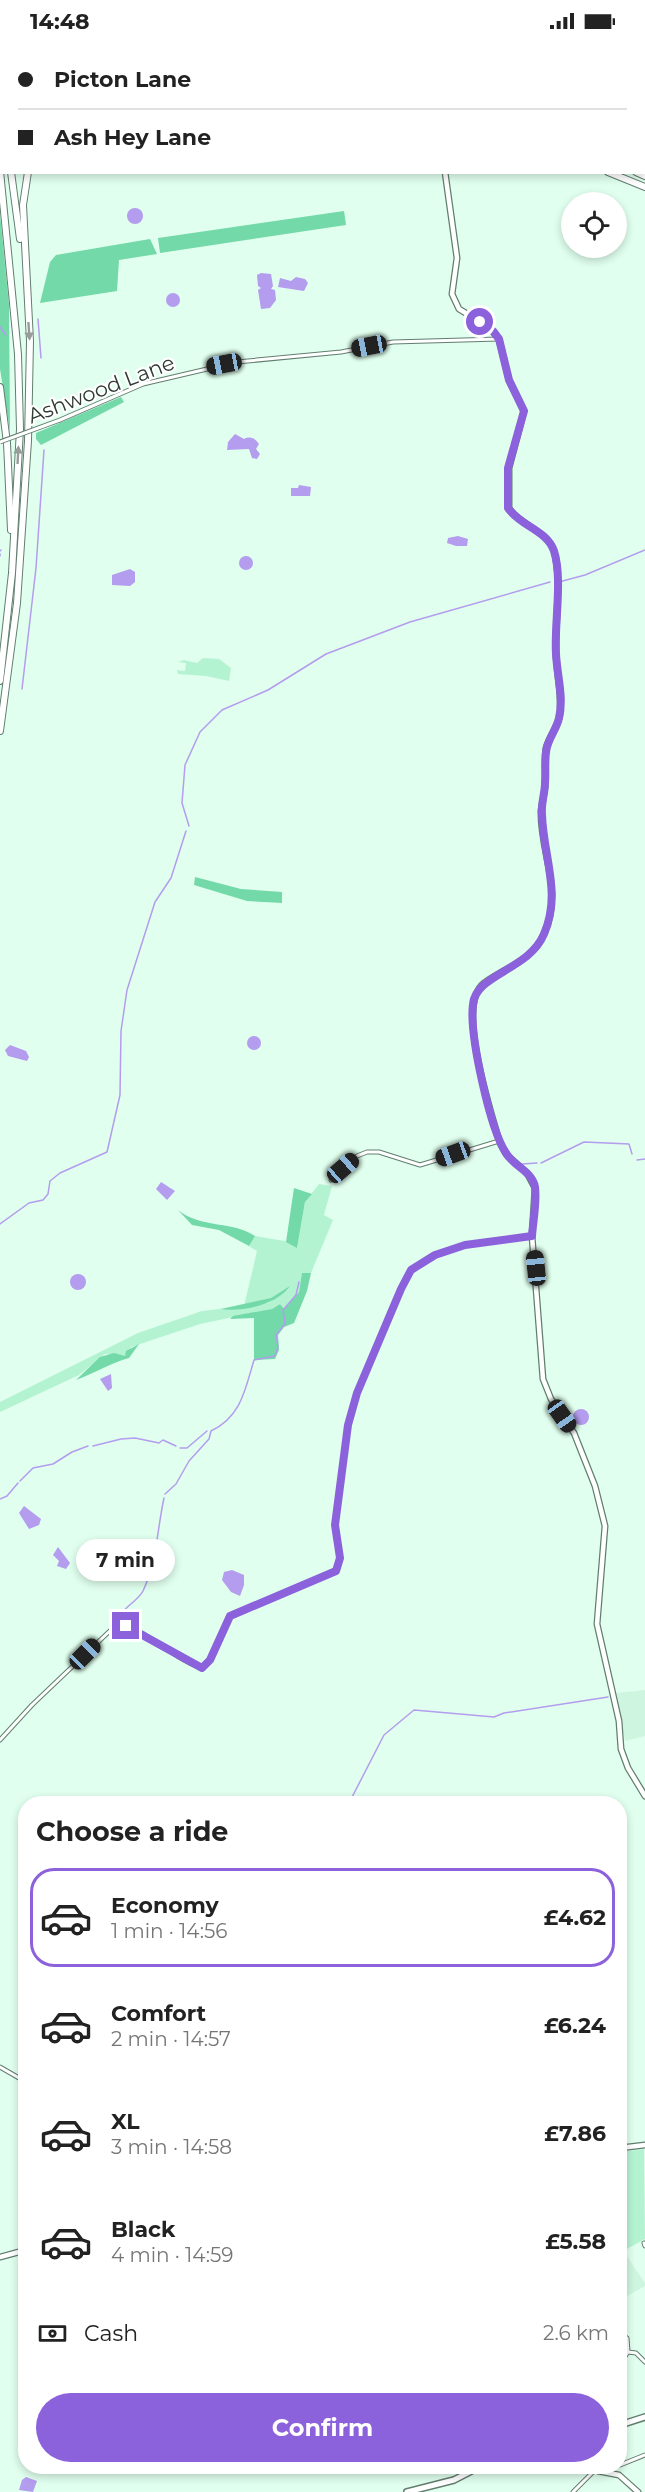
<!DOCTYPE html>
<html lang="en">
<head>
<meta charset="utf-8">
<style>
  :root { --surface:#fff; --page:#f2f2f2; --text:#222; --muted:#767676; --line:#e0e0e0; --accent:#8c61dc }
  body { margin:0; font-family:Montserrat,sans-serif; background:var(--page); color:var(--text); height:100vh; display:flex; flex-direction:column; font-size:22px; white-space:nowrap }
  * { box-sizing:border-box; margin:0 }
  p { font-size:20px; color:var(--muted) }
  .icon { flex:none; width:33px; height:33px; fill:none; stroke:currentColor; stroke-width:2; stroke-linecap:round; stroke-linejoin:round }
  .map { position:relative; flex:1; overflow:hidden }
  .side { position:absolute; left:18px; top:1754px; width:609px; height:678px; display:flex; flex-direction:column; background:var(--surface); border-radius:24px; box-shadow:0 3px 9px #0003 }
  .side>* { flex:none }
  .hud { position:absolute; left:0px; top:0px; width:645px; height:132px; box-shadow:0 3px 9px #0003; display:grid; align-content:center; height:132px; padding:0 18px; background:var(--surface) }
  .tools { position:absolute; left:561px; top:150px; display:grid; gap:12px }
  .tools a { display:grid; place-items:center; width:66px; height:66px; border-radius:50%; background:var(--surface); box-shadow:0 3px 9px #0003; font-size:30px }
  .end { position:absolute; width:27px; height:27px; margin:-14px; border:8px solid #8c61dc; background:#fff; box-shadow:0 0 0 3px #fff }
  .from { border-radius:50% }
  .bubble { position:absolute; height:42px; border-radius:21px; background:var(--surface); box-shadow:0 3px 9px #0003; font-size:20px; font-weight:700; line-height:42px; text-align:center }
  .car { position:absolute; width:18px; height:36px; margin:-18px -9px; border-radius:8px; box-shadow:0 0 4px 2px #0007; background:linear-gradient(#222 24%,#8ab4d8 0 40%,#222 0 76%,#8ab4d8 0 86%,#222 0) }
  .hud b { display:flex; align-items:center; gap:21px; height:57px; font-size:22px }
  .hud b+b { border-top:2px solid var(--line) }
  .hud i { width:15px; height:15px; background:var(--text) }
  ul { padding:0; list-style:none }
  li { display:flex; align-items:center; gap:18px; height:99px; margin:0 12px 9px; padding:0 6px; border:3px solid transparent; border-radius:24px }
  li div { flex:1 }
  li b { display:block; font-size:22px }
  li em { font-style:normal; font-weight:700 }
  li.on { border-color:var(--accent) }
  li>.icon { width:54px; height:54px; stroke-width:1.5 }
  h2 { padding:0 18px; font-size:27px; line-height:72px }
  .pay { display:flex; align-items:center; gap:15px; height:66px; padding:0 18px; font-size:22px }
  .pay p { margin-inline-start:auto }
  .cta { display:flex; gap:12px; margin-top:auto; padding:12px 18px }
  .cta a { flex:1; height:69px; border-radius:36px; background:var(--accent); color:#fff; font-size:24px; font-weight:700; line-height:69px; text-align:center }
  .status { display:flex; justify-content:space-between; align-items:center; height:42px; padding:0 30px; background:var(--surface); direction:ltr }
  .status svg { height:16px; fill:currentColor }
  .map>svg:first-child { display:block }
  .built { fill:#cef5df }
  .green { fill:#b4f3d2 }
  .forest { fill:#73d9a9 }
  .water { fill:#b49cee }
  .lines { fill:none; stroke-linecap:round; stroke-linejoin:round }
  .stream { stroke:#b49cee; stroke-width:1.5 }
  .street-casing { stroke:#627e6f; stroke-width:5 }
  .secondary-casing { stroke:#627e6f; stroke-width:7 }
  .primary-casing { stroke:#627e6f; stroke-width:8 }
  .highway-casing { stroke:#627e6f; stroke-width:8 }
  .street { stroke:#fff; stroke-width:3 }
  .secondary { stroke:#fff; stroke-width:4.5 }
  .primary { stroke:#fff; stroke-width:5 }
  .highway { stroke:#fff; stroke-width:6 }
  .street-bridge-casing { stroke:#627e6f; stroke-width:5; stroke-linecap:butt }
  .highway-bridge-casing { stroke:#627e6f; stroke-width:8; stroke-linecap:butt }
  .street-bridge { stroke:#fff; stroke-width:3 }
  .highway-bridge { stroke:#fff; stroke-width:6 }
  .oneway { fill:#979d9a }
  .route { stroke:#8c61dc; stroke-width:8 }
  .labels { text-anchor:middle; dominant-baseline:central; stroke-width:4.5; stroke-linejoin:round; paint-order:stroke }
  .street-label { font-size:21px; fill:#2f3b35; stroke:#fff }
</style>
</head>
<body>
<div class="status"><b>14:48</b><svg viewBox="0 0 49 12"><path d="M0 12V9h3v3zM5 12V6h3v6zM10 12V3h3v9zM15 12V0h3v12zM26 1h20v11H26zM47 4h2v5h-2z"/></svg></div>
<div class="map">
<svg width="645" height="2450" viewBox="0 0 645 2450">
  <rect width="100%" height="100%" fill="#e0ffee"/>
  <g class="built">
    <path d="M 645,1648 L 645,1694 L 625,1699 L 616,1651 Z"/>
    <path d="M 620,2204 L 645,2241 L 645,2244 L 620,2258 Z"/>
  </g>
  <g class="green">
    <path d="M 203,616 L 219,617 L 231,626 L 229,639 L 206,634 L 178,632 L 177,628 L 185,629 L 186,621 L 178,620 L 184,618 L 197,621 Z"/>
    <path d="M 319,1142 L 332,1144 L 324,1173 L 333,1178 L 311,1231 L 302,1232 L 299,1250 L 283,1267 L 280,1262 L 272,1267 L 200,1282 L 131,1305 L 125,1314 L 105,1312 L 79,1333 L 0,1370 L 0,1360 L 138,1291 L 202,1269 L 268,1261 L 288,1246 L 271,1256 L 244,1264 L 257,1209 L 249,1204 L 255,1194 L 290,1200 L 297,1206 L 305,1160 Z"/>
    <path d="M 644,2107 L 645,2197 L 623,2209 L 620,2204 L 620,2110 Z"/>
  </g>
  <g class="forest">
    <path d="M 344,169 L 346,183 L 160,211 L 158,196 Z"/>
    <path d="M 0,172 L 9,263 L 10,389 L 0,327 Z"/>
    <path d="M 150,197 L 157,212 L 119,218 L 117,249 L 40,261 L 50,220 L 56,213 Z"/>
    <path d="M 121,355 L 124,360 L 41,403 L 36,397 L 36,391 Z"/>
    <path d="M 195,835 L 241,847 L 282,850 L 282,861 L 247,859 L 194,843 Z"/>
    <path d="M 294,1146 L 312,1152 L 305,1160 L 297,1206 L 286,1200 Z"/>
    <path d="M 178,1168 C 202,1187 230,1178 255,1194 L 249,1204 L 219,1188 L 192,1183 Z"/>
    <path d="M 302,1231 L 311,1231 L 307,1249 L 294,1281 L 284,1285 L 278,1293 L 279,1308 L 275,1317 L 254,1318 L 254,1276 L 230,1277 L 233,1274 L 272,1267 L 280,1262 L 284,1267 L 299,1250 Z"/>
    <path d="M 290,1244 C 277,1263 242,1270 221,1267 L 271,1256 Z"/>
    <path d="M 139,1302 L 129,1316 C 111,1321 95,1331 76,1338 L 100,1315 L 114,1311 L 125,1314 L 126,1309 Z"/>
  </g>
  <g class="water">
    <circle cx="135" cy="174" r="8"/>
    <path d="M 261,231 L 271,232 L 273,244 L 271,247 L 275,248 L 276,258 L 270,266 L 261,267 L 258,248 L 261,246 L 258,244 L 257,233 Z"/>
    <path d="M 296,235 L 305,237 L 308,241 L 304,249 L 278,245 L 280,236 L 291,239 Z"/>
    <circle cx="173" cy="258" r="7"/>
    <path d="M 235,392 L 244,397 C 250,394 255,396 259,402 L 256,407 L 260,412 L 257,417 L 252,416 L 249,407 L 227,408 L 228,400 Z"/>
    <path d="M 299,443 L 311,445 L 310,454 L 291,454 L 291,446 L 298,446 Z"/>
    <path d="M 458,494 L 468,497 L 467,504 L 456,504 L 447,501 L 448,496 Z"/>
    <circle cx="246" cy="521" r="7"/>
    <path d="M 130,527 L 135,530 L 135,540 L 130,544 L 112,543 L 112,533 Z"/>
    <circle cx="254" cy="1001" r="7"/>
    <path d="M 10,1003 L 26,1009 L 29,1015 L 27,1019 L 8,1014 L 5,1008 Z"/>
    <path d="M 161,1140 L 175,1149 L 167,1158 L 156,1147 Z"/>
    <circle cx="78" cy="1240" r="8"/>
    <path d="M 111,1332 L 112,1346 L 108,1349 L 100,1337 Z"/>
    <circle cx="581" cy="1375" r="8"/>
    <path d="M 24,1464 L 41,1477 L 39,1483 L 29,1487 L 19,1471 Z"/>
    <path d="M 58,1505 L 70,1521 L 66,1527 L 57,1524 L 59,1519 L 53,1513 Z"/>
    <path d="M 232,1528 L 244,1533 L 244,1543 L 240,1554 L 231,1550 L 222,1538 L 224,1530 Z"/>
    <path d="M 26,2435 L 37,2439 L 33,2450 L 19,2448 L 22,2438 Z"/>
  </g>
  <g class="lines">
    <g class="stream">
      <path d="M 38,277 L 41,316"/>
      <path d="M 0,285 L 6,293"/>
      <path d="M 0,509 L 1,508"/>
      <path d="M 0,512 L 0,514"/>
      <path d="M 559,540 L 585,533 L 645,508"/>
      <path d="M 22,647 L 36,526 L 44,408"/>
      <path d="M 189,784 L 182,761 L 185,723 L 200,690 L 222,668 L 268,648 L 326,612 L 410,580 L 550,540"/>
      <path d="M 637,1118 L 645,1117"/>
      <path d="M 541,1121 L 584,1100 L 629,1102 L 632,1112"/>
      <path d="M 522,1122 L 537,1121"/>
      <path d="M 0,1182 L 29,1161 L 43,1158 L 48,1152 L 50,1139 L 60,1131 L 107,1110 L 120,1053 L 121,989 L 127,948 L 155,860 L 171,836 L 186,789"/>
      <path d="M 93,1404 L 121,1397 L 135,1396 L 159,1401 L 163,1398 L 176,1404"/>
      <path d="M 180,1406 L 187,1406 L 207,1389"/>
      <path d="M 20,1439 L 33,1426 L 53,1422 L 72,1410 L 88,1404"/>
      <path d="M 165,1452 L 176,1442 L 189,1419 L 209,1397 L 211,1389 C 241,1375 245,1348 254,1318 L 275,1314 L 278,1305 L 276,1293 L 285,1282 L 283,1268 L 296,1253 L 299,1240"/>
      <path d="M 0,1457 L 7,1454 L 18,1441"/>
      <path d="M 118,1577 C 123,1565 137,1560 143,1549 C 157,1519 157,1488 164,1456"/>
      <path d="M 349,1761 L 384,1693 L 414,1668 L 494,1675 L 504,1671 L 608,1655"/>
    </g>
    <g class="street-casing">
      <g id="street">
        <path d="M 60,378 L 143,342 L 237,320 L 341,310 L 393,300 L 499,297"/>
        <path d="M 331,1138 L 357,1114 L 367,1110 L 379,1110 L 420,1123 L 499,1099"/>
        <path d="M 0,1698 L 32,1663 L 115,1584 C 139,1579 176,1620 202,1626 L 210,1618 L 230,1574 L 336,1529 L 340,1516 L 335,1483 L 348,1383 L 357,1351 L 401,1247 L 411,1228 L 435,1213 L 465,1203 L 532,1194"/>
        <path d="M 0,2025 L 26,2040"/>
        <path d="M 644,2201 L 645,2204"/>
        <path d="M 628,2310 L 636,2311 L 645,2320"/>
        <path d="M 620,2321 L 628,2310 L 627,2296 L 624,2294"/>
        <path d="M 620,2423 L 645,2413"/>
        <path d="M 573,2450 L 596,2427"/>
      </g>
    </g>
    <g class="secondary-casing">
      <g id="secondary">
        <path d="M 463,0 L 463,2"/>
        <path d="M 48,2 L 49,0"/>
        <path d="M 445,130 L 457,216 L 452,252 L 459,267 L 489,285 L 499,297 L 509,338 L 524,369 L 509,426 L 509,466 C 520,484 547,488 554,509 C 562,536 555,580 556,609 C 556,630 562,651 560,672 C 558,685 549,694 546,706 C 544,717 546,731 545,742 C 545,751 542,760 541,769 C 540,808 560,842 548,881 C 537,919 512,921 484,941 C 455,963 491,1068 499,1099 L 506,1112 L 527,1131 L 535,1146 L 532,1194 L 543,1337 L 551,1357 L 574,1391 L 595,1444 L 605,1484 L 597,1582 L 619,1679 L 621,1707 L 628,1726 L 645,1754"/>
        <path d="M 620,2106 L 645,2103"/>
        <path d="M 0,2215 L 26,2208"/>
        <path d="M 594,2424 L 598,2429 L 619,2433 L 638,2450"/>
      </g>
    </g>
    <g class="primary-casing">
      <g id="primary">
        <path d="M 620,2383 L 645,2375"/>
        <path d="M 407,2450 L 454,2438 L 481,2424"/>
      </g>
    </g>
    <g class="highway-casing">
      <g id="highway">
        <path d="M 333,0 L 336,2"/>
        <path d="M 359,0 L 361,2"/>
        <path d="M 377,0 L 380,2"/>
        <path d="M 428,0 L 430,2"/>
        <path d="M 71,2 L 72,0"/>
        <path d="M 109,2 L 112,0"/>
        <path d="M 0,78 L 2,76"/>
        <path d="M 644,126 L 645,127"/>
        <path d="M 0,129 L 18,312 L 20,387 L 12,531 L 0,639"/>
        <path d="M 11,130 L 20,197"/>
        <path d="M 608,130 L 645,145"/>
        <path d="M 636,130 L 645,134"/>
        <path d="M 0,345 L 7,401 L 11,488"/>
        <path d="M 0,689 L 17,561 L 28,399 L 30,299 L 23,163 L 28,130"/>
      </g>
    </g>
    <use href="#street" class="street"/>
    <use href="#secondary" class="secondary"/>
    <use href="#primary" class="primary"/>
    <use href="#highway" class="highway"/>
    <g class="street-bridge-casing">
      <path id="street-bridge" d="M 0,400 L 60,378"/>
    </g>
    <g class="highway-bridge-casing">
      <path id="highway-bridge" d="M 0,53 L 2,63"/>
    </g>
    <use href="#street-bridge" class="street-bridge"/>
    <use href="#highway-bridge" class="highway-bridge"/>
  </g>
  <defs><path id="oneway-solid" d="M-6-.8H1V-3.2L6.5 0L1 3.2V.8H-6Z" transform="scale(1.5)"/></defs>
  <g class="oneway">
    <use href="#oneway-solid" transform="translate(29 289) rotate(86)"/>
    <use href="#oneway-solid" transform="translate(18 413) rotate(-87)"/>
  </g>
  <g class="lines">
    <path class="route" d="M 126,1584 L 202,1626 L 210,1618 L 230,1574 L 336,1529 L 340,1516 L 335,1483 L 348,1383 L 357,1351 L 401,1247 L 411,1228 L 435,1213 L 465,1203 L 532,1194 C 533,1179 537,1160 535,1145 C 532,1129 513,1124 506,1111 C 490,1087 469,992 473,962 C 476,932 529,928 544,892 C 562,851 543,814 542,772 C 541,761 545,751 545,741 C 546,729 544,716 547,705 C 550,694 557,686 559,676 C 564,655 557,633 556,612 C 554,582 563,537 554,509 C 547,488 520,484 508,466 L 508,426 L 524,369 L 509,338 L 499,297 L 493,289 L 480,280"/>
  </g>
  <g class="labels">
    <g class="street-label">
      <text transform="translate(101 347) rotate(-21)">Ashwood Lane</text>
    </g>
  </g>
</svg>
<div class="tools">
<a><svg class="icon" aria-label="locate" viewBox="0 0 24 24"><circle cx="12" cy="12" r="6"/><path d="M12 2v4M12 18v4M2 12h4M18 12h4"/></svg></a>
</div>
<i class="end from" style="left:480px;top:280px"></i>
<i class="end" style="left:126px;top:1584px"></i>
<div class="bubble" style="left:76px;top:1497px;width:99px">7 min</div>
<i class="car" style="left:369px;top:304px;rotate:259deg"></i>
<i class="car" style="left:224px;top:322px;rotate:259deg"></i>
<i class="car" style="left:453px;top:1112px;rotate:250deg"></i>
<i class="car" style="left:343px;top:1126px;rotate:49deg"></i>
<i class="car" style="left:536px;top:1226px;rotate:354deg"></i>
<i class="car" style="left:562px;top:1374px;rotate:145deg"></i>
<i class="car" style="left:85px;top:1612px;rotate:45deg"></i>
<div class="hud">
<b><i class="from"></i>Picton Lane</b>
<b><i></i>Ash Hey Lane</b>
</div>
<section class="side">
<h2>Choose a ride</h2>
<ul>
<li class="on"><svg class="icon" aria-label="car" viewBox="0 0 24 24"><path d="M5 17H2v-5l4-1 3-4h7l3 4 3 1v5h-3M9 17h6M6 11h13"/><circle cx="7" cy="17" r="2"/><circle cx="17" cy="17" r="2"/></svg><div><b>Economy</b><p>1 min · 14:56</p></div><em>£4.62</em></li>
<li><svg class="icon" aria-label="car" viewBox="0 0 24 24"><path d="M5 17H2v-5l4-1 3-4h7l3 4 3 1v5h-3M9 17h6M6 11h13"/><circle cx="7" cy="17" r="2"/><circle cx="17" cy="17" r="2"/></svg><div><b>Comfort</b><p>2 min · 14:57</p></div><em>£6.24</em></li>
<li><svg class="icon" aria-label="car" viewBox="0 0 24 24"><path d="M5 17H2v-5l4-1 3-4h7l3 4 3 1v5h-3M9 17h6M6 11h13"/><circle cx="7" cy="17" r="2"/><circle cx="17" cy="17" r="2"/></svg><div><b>XL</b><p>3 min · 14:58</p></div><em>£7.86</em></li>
<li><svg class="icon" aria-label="car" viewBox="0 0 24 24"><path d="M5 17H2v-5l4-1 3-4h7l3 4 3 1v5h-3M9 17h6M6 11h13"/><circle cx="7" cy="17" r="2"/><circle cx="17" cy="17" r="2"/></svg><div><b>Black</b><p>4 min · 14:59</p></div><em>£5.58</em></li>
</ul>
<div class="pay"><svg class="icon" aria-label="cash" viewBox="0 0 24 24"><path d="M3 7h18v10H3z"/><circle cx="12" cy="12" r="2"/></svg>Cash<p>2.6 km</p></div>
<div class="cta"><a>Confirm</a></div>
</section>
</div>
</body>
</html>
